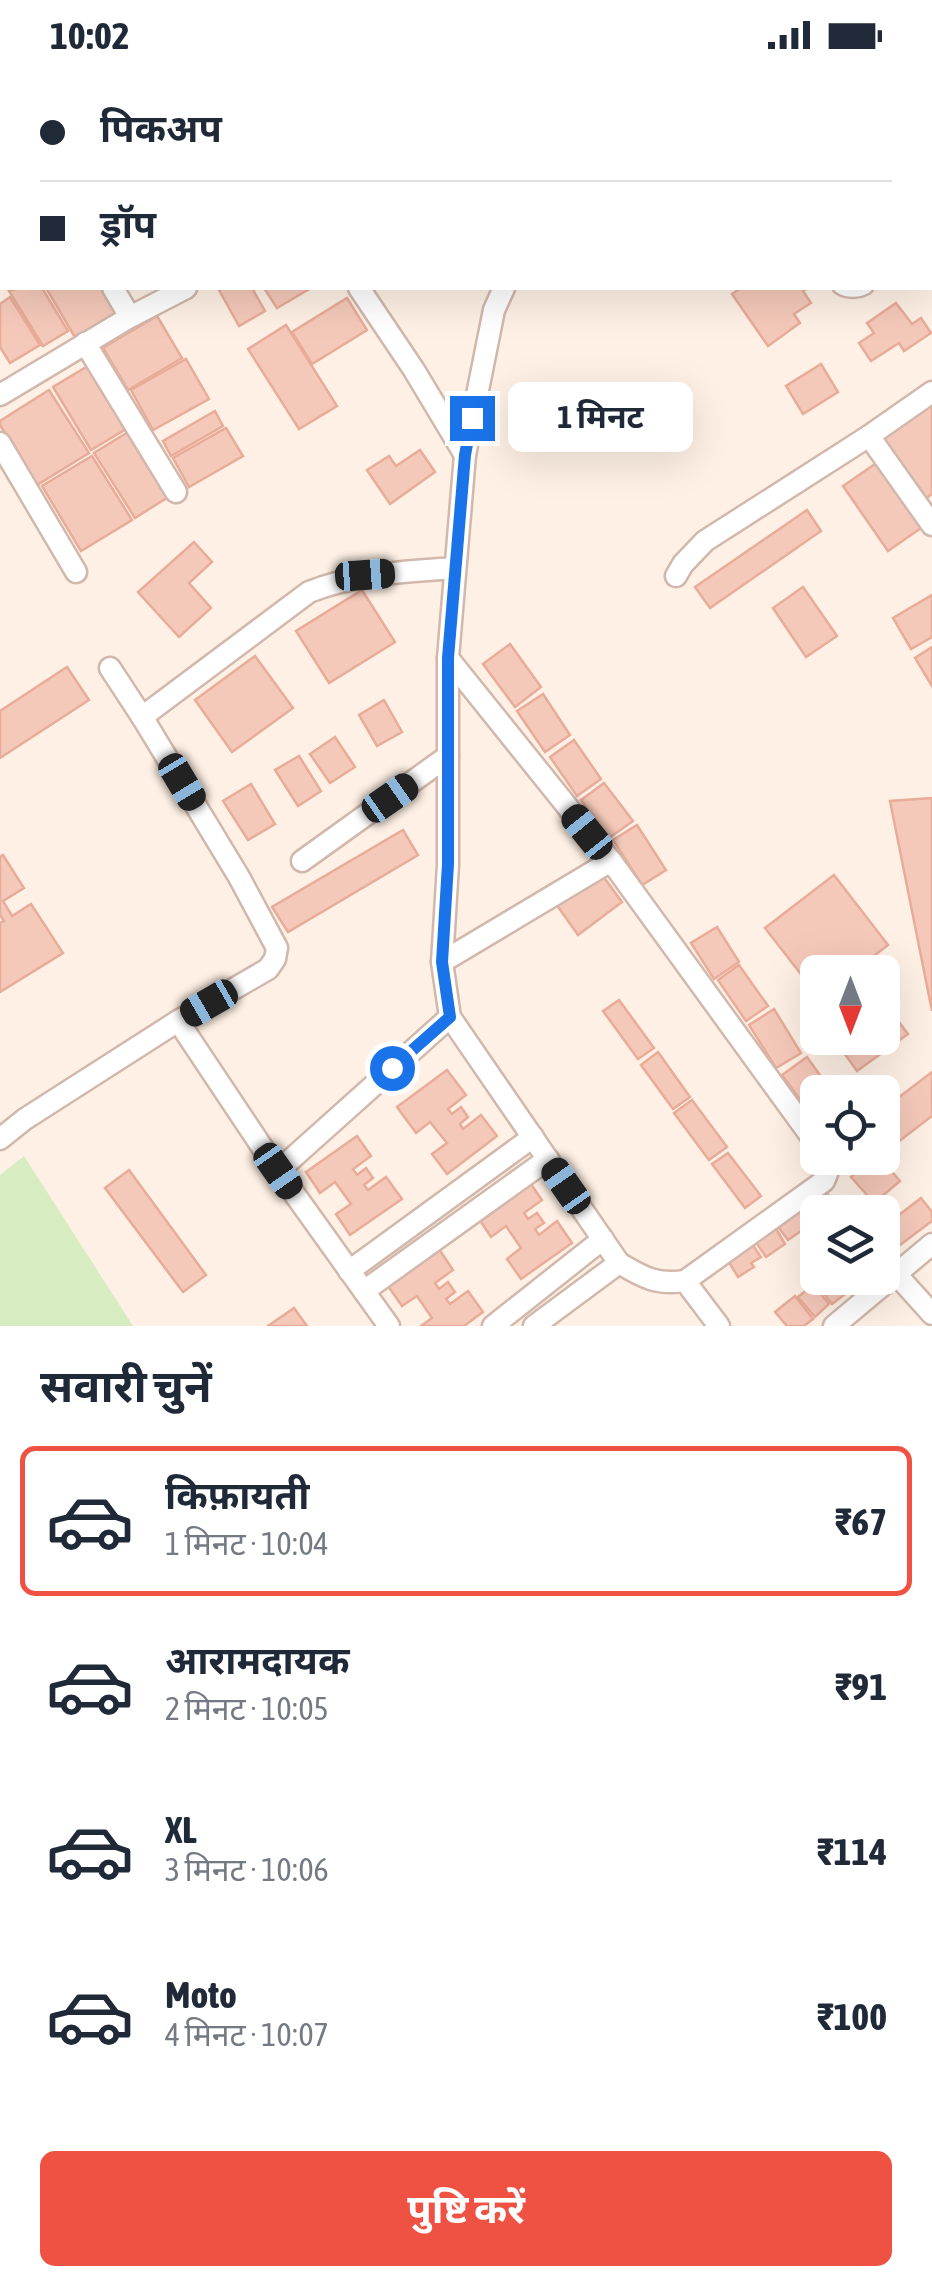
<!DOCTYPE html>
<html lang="hi">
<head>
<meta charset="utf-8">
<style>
  :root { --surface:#fff; --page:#f6f6f7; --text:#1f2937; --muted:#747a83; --line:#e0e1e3; --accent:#ef5142 }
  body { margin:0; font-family:"Asap Condensed","Noto Sans Devanagari",sans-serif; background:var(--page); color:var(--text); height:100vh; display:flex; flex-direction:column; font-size:38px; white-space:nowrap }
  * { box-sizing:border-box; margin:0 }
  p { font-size:32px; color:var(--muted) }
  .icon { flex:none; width:55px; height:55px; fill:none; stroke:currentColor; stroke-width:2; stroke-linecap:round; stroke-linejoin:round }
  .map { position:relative; height:1256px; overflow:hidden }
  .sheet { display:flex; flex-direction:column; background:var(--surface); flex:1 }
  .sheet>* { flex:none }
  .hud { position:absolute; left:0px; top:0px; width:932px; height:220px; box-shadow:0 10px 40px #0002; display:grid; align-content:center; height:220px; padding:0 40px; background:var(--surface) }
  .needle { width:65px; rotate:180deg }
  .fabs { position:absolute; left:800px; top:885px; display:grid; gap:20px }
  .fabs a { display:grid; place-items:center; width:100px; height:100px; border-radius:15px; background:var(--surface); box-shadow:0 10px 40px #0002; font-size:50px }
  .end { position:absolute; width:45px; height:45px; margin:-22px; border:12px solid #1a73e8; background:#fff; box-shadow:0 0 0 5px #fff }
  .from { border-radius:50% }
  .bubble { position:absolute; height:70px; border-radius:15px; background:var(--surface); box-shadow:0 10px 40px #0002; font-size:32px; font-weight:700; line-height:70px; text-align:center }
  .car { position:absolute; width:30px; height:60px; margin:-30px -15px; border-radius:12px; box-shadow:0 0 8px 2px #0007; background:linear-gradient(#222 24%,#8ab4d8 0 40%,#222 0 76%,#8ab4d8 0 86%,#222 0) }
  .hud b { display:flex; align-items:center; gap:35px; height:95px; font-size:38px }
  .hud b+b { border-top:2px solid var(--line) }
  .hud i { width:25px; height:25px; background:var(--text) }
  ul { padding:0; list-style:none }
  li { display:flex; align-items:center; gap:30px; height:150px; margin:0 20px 15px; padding:0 20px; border:5px solid transparent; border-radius:15px }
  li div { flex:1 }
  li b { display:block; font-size:38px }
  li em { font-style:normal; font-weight:700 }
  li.current { border-color:var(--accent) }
  li>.icon { width:90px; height:90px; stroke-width:1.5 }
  h2 { padding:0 40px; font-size:45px; line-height:120px }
  .cta { display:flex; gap:20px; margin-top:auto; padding:20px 40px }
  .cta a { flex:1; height:115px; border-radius:15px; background:var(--accent); color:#fff; font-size:40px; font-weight:700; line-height:115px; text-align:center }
  .status { display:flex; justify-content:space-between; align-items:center; height:70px; padding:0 50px; background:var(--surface); direction:ltr }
  .status svg { height:28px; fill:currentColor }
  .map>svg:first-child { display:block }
  .green { fill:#d8ecc1 }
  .building { fill:#f5c9ba; stroke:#e8ac99; stroke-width:2.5 }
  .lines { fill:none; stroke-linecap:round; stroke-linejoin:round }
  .service-casing { stroke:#d2b8ac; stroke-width:15 }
  .minor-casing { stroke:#d2b8ac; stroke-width:25 }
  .tertiary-casing { stroke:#d2b8ac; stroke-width:30 }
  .service { stroke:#fff; stroke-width:10 }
  .minor { stroke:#fff; stroke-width:20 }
  .tertiary { stroke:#fff; stroke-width:25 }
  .route { stroke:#1a73e8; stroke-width:12 }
</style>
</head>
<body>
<div class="status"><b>10:02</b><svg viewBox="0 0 49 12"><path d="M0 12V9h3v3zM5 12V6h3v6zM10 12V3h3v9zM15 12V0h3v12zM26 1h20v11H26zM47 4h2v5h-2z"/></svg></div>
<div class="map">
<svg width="932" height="1256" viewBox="0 0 932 1256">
  <rect width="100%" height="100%" fill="#fef0e4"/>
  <path class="green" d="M 24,1086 L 133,1256 L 0,1256 L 0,1105 Z"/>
  <g class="building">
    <path d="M 19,218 L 42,218 L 68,261 L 43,276 L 9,221 Z"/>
    <path d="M 46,218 L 103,218 L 117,245 L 76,269 Z"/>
    <path d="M 224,218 L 252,218 L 265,241 L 239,256 L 219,220 Z"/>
    <path d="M 264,218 L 311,218 L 277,238 Z"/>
    <path d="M 741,218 L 808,218 L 803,221 L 811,233 L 794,244 L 800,253 L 768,276 L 732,224 Z"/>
    <path d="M 10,227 L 40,275 L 10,293 L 0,277 L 0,234 Z"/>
    <path d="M 347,228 L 367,260 L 312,294 L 292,262 Z"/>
    <path d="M 896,233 L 912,254 L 921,248 L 931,263 L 904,281 L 899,273 L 871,291 L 859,273 L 874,263 L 867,253 Z"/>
    <path d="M 157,246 L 182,288 L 128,320 L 103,278 Z"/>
    <path d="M 286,255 L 337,336 L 299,359 L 248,279 Z"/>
    <path d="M 186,289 L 209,329 L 153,360 L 131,320 Z"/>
    <path d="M 93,293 L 131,356 L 91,380 L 53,317 Z"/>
    <path d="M 821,294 L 838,322 L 803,344 L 786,316 Z"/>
    <path d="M 49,320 L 89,383 L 37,415 L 0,355 L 0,351 Z"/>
    <path d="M 932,333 L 932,424 L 925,429 L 882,369 Z"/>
    <path d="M 215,341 L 223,356 L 171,386 L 163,371 Z"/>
    <path d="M 226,358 L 243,386 L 189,417 L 173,388 Z"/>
    <path d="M 133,359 L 173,424 L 135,448 L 94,383 Z"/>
    <path d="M 420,380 L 435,402 L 390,434 L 367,400 L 389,386 L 396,396 Z"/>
    <path d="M 92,386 L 132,450 L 81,481 L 42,416 Z"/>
    <path d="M 878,392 L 924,456 L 888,481 L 843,416 Z"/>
    <path d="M 807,440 L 821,461 L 710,538 L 695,517 Z"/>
    <path d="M 194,472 L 212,492 L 189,513 L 211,538 L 179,567 L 138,522 Z"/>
    <path d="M 803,517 L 837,566 L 806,587 L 773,538 Z"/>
    <path d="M 362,520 L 395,572 L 329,613 L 296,561 Z"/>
    <path d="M 932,525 L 932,567 L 911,579 L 893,548 Z"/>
    <path d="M 510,574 L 541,617 L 515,637 L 483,594 Z"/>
    <path d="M 932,577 L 932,616 L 915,588 Z"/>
    <path d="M 255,586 L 293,638 L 232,682 L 195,630 Z"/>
    <path d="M 67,597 L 89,630 L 0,688 L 0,641 Z"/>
    <path d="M 543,624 L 570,665 L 545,682 L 517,641 Z"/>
    <path d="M 384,630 L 402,662 L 377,676 L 359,645 Z"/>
    <path d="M 335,667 L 355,697 L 330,713 L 310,684 Z"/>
    <path d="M 574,670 L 601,709 L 577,726 L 550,687 Z"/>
    <path d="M 299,686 L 321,721 L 298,736 L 275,700 Z"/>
    <path d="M 604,713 L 633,751 L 609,768 L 581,730 Z"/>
    <path d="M 251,714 L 275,754 L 248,770 L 223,731 Z"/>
    <path d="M 932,728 L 932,941 L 890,731 Z"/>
    <path d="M 637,755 L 666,800 L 642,815 L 613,770 Z"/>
    <path d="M 403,760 L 418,785 L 288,862 L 272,837 Z"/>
    <path d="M 3,785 L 24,818 L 3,831 L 12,846 L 31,834 L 63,883 L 0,922 L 0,853 L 4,851 L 0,845 L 0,787 Z"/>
    <path d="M 600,802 L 622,832 L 578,865 L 556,834 Z"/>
    <path d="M 834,805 L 888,875 L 853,902 L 818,902 L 818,926 L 765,858 Z"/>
    <path d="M 717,857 L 739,892 L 714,909 L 691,873 Z"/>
    <path d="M 739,895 L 768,936 L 746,951 L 718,910 Z"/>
    <path d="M 619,930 L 654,978 L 638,989 L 603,941 Z"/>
    <path d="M 887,936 L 908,964 L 857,1001 L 837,973 L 845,968 L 882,968 L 882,939 Z"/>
    <path d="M 774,939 L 801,983 L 776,998 L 749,955 Z"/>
    <path d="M 658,982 L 690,1027 L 673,1039 L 641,995 Z"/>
    <path d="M 807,987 L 832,1022 L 818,1022 L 818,1048 L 815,1050 L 782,1005 Z"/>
    <path d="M 447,1000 L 466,1025 L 448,1039 L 452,1044 L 461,1037 L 468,1047 L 460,1054 L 463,1059 L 481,1045 L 497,1066 L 447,1104 L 432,1084 L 447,1073 L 430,1052 L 416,1063 L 397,1037 Z"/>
    <path d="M 932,1002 L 932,1046 L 898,1072 L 882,1053 L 882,1040 Z"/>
    <path d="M 692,1030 L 727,1077 L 709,1090 L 674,1043 Z"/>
    <path d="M 357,1066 L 371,1086 L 353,1099 L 357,1105 L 366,1098 L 373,1108 L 364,1115 L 368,1120 L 386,1107 L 402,1129 L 350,1165 L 336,1144 L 351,1134 L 335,1112 L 320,1123 L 306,1102 Z"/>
    <path d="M 728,1083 L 761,1126 L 745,1138 L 712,1094 Z"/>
    <path d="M 874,1088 L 880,1088 L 900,1111 L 874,1133 L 851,1107 Z"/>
    <path d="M 129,1100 L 206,1205 L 183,1222 L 105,1118 Z"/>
    <path d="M 528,1110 L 542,1130 L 524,1143 L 528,1149 L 537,1143 L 544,1153 L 535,1159 L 539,1165 L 557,1151 L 572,1173 L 521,1209 L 507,1189 L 521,1178 L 506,1156 L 491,1167 L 477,1146 Z"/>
    <path d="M 824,1119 L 838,1138 L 832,1142 L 818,1142 L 818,1153 L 815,1154 L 801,1135 Z"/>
    <path d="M 921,1128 L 932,1142 L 932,1151 L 900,1175 L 886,1155 Z"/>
    <path d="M 799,1137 L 811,1154 L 788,1170 L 776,1154 Z"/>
    <path d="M 775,1157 L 785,1174 L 766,1187 L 755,1171 Z"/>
    <path d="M 882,1159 L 898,1179 L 882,1192 Z"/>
    <path d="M 752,1174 L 761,1187 L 751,1193 L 754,1197 L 738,1207 L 727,1189 Z"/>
    <path d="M 439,1179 L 453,1200 L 435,1213 L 439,1219 L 448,1212 L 455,1222 L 446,1229 L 450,1234 L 468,1221 L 483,1242 L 464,1256 L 421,1256 L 432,1248 L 417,1226 L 402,1236 L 388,1216 Z"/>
    <path d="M 820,1208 L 839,1208 L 849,1221 L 832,1234 L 815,1212 Z"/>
    <path d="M 813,1215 L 829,1234 L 815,1247 L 798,1227 Z"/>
    <path d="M 795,1226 L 813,1249 L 804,1256 L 787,1256 L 775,1242 Z"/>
    <path d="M 294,1238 L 307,1256 L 268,1256 Z"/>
  </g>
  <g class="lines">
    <g class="service-casing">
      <g id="service">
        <path d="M 930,178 L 932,177"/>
        <path d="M 839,218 C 847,223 859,223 867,218"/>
      </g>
    </g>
    <g class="minor-casing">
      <g id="minor">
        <path d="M 347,0 L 349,2"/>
        <path d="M 737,0 L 737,2"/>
        <path d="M 135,2 L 138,0"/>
        <path d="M 251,2 L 254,0"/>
        <path d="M 500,2 L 504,0"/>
        <path d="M 0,34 L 2,37"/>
        <path d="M 0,115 L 2,113"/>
        <path d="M 113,218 L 130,247"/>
        <path d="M 359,218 L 414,300 L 465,385"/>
        <path d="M 504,218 L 494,240 L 465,385 L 448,588 L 448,795 L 442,892 L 450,947 L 619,1193 C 644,1208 657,1215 685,1211 L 719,1256"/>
        <path d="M 85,273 L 176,422"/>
        <path d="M 0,325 L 130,247 L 186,218"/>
        <path d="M 869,366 L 932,455"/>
        <path d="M 0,373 L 76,502"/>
        <path d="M 676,506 L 683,494 L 705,471 L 869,366 L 932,322"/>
        <path d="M 448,588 L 611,791 L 818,1076"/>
        <path d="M 142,647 L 309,522 C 356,503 405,502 455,498"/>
        <path d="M 302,791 L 448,686"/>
        <path d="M 442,892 L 611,791"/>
        <path d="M 178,951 L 278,1101 L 389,1256"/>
        <path d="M 0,1069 L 25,1049 L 178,951 L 268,899 L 275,889 L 277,878 L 239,807 L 144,650 L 110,598"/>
        <path d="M 278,1101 L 450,947"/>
        <path d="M 349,1201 L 533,1067"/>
        <path d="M 896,1204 L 932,1244"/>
        <path d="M 685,1211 L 824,1111 L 828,1101 L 826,1088"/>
        <path d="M 364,1221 L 548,1089"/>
        <path d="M 493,1256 L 603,1169"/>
        <path d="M 534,1256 L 619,1193"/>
        <path d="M 834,1256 L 932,1174"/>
      </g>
    </g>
    <g class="tertiary-casing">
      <g id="tertiary">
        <path d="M 803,0 L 805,2"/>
        <path d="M 930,145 L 932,148"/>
      </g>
    </g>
    <use href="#service" class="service"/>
    <use href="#minor" class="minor"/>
    <use href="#tertiary" class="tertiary"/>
  </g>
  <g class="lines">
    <path class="route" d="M 392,998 L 450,947 L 442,892 L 448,794 L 448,588 L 465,385 L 472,348"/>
  </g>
</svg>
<div class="fabs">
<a><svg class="needle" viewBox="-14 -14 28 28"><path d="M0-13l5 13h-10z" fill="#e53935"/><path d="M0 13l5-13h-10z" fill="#747a83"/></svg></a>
<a><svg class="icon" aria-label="locate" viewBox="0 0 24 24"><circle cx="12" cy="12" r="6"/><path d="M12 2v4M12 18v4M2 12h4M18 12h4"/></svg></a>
<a><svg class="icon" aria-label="layers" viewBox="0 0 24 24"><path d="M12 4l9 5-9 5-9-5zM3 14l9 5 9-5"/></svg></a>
</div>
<i class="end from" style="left:392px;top:998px"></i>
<i class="end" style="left:472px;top:348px"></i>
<div class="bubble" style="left:508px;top:312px;width:185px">1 मिनट</div>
<i class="car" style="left:365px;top:505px;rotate:86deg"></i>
<i class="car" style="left:182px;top:712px;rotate:149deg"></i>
<i class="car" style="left:390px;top:728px;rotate:55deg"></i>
<i class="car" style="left:587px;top:762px;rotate:321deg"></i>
<i class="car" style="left:209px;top:933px;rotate:240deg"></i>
<i class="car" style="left:278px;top:1101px;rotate:145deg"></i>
<i class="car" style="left:566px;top:1116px;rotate:325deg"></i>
<div class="hud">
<b><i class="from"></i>पिकअप</b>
<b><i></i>ड्रॉप</b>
</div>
</div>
<section class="sheet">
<h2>सवारी चुनें</h2>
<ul>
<li class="current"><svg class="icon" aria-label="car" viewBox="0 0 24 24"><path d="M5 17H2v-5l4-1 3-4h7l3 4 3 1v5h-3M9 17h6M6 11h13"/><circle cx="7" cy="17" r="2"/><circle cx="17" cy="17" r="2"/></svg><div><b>किफ़ायती</b><p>1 मिनट · 10:04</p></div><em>₹67</em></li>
<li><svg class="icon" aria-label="car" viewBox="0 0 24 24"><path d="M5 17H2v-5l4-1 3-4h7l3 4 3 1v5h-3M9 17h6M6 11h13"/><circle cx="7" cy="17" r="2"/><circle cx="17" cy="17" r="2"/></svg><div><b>आरामदायक</b><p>2 मिनट · 10:05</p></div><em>₹91</em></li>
<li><svg class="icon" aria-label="car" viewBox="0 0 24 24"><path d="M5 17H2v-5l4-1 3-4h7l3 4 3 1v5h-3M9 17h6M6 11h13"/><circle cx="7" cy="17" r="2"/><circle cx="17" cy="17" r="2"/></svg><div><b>XL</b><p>3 मिनट · 10:06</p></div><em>₹114</em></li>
<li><svg class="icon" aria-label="car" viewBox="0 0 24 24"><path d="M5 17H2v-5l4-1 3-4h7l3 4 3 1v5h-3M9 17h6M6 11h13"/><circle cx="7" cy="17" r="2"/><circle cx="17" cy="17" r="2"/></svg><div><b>Moto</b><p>4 मिनट · 10:07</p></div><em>₹100</em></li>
</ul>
<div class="cta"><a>पुष्टि करें</a></div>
</section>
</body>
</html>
